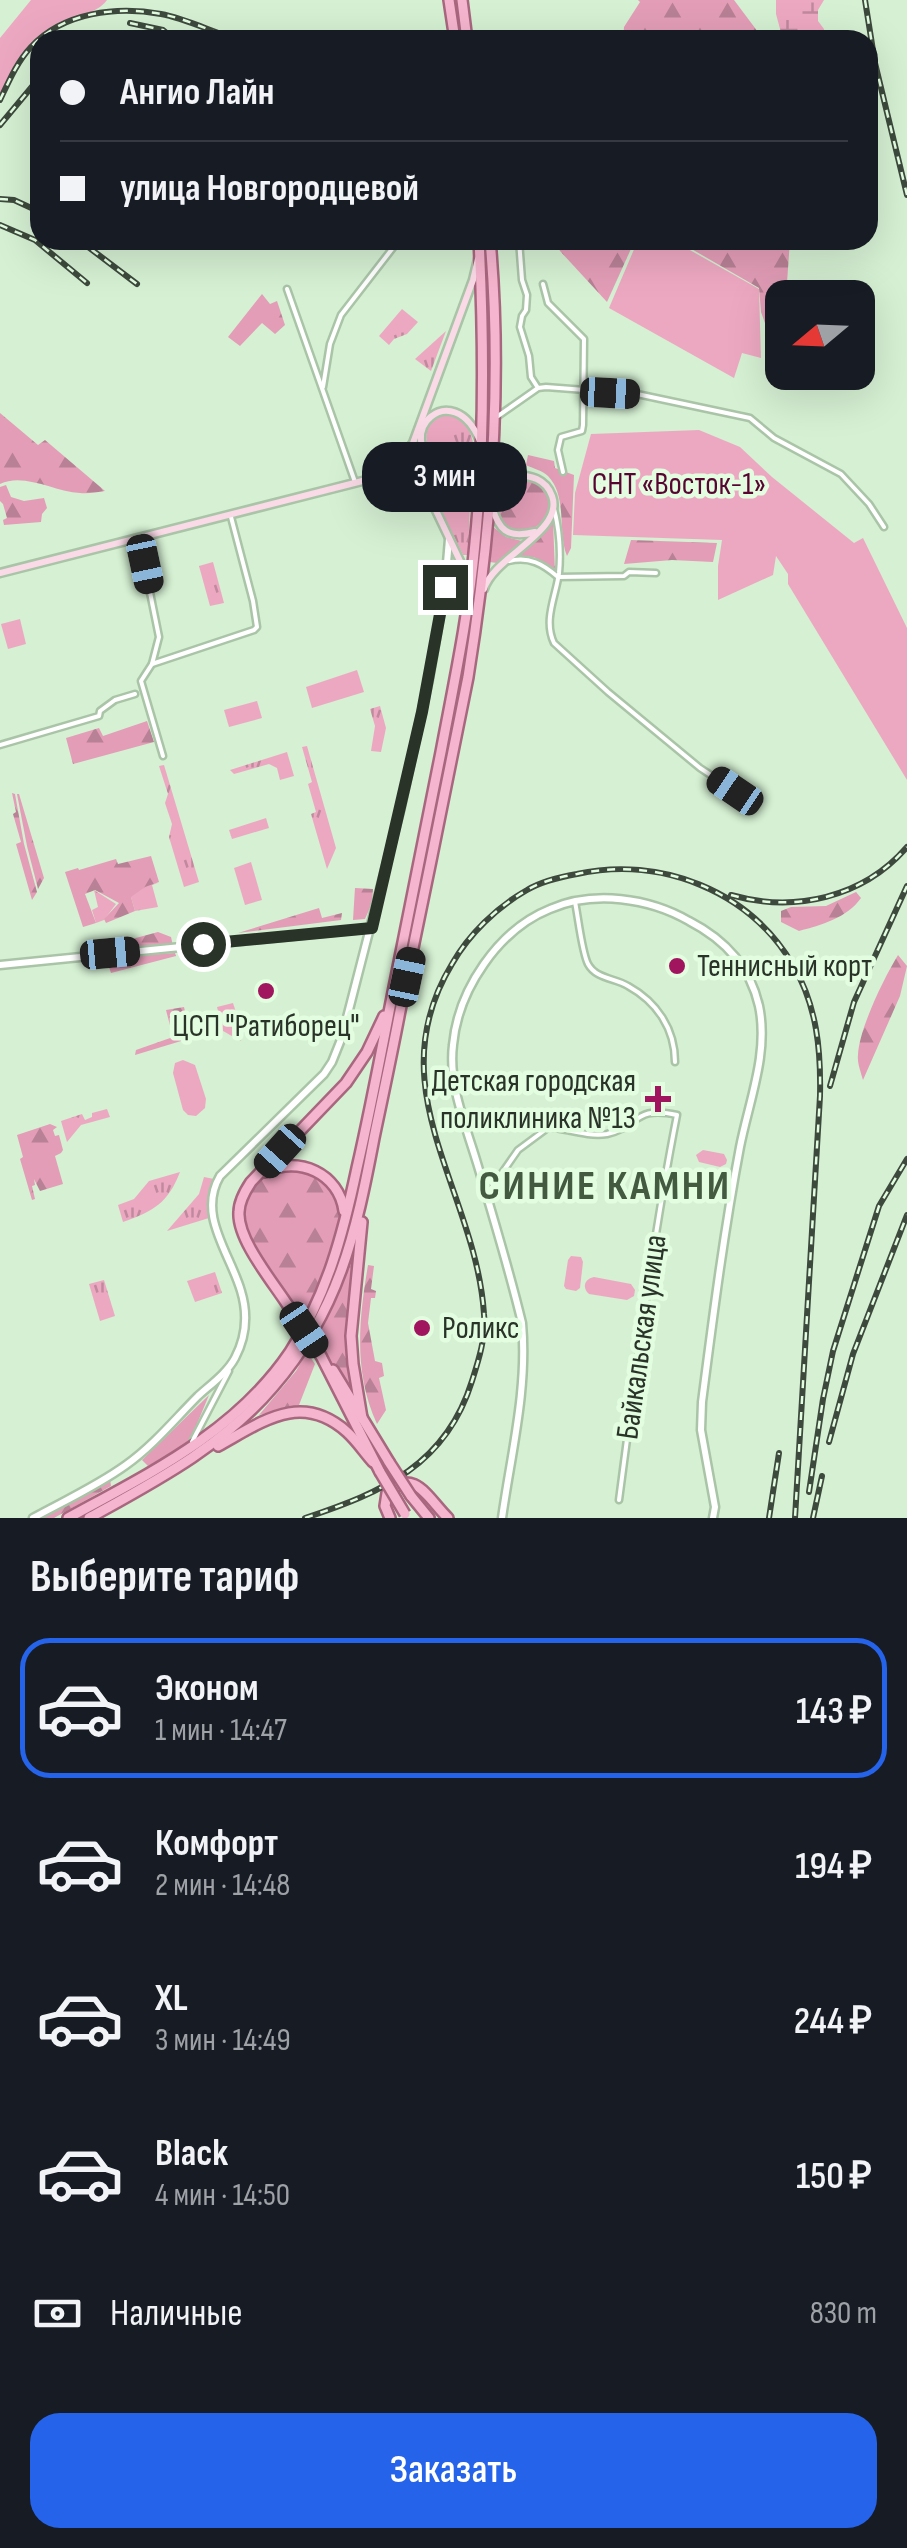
<!DOCTYPE html>
<html lang="ru">
<head>
<meta charset="utf-8">
<style>
  :root { --surface:#171b24; --page:#20242c; --text:#f1f3f6; --muted:#9ea1a6; --line:#363941; --accent:#2563eb }
  body { margin:0; font-family:"Sofia Sans Condensed",sans-serif; background:var(--page); color:var(--text); height:100vh; display:flex; flex-direction:column; font-size:38px; white-space:nowrap }
  * { box-sizing:border-box; margin:0 }
  p { font-size:32px; color:var(--muted) }
  .icon { flex:none; width:55px; height:55px; fill:none; stroke:currentColor; stroke-width:2; stroke-linecap:round; stroke-linejoin:round }
  .map { position:relative; height:1518px; overflow:hidden }
  .side { display:flex; flex-direction:column; background:var(--surface); flex:1 }
  .side>* { flex:none }
  .guide { position:absolute; left:30px; top:30px; width:848px; height:220px; border-radius:30px; box-shadow:0 10px 40px #0002; display:grid; align-content:center; height:220px; padding:0 30px; background:var(--surface) }
  .needle { width:65px; rotate:251deg }
  .buttons { position:absolute; left:765px; top:280px; display:grid; gap:20px }
  .buttons a { display:grid; place-items:center; width:110px; height:110px; border-radius:20px; background:var(--surface); box-shadow:0 10px 40px #0002; font-size:50px }
  .end { position:absolute; width:45px; height:45px; margin:-22px; border:12px solid #293328; background:#fff; box-shadow:0 0 0 5px #fff }
  .from { border-radius:50% }
  .bubble { position:absolute; height:70px; border-radius:30px; background:var(--surface); box-shadow:0 10px 40px #0002; font-size:32px; font-weight:600; line-height:70px; text-align:center }
  .car { position:absolute; width:30px; height:60px; margin:-30px -15px; border-radius:12px; box-shadow:0 0 8px 2px #0007; background:linear-gradient(#222 24%,#8ab4d8 0 40%,#222 0 76%,#8ab4d8 0 86%,#222 0) }
  .guide b { display:flex; align-items:center; gap:35px; height:95px; font-size:38px }
  .guide b+b { border-top:2px solid var(--line) }
  .guide i { width:25px; height:25px; background:var(--text) }
  ul { padding:0; list-style:none }
  li { display:flex; align-items:center; gap:30px; height:140px; margin:0 20px 15px; padding:0 10px; border:5px solid transparent; border-radius:30px }
  li div { flex:1 }
  li b { display:block; font-size:38px }
  li em { font-style:normal; font-weight:600 }
  li.selected { border-color:var(--accent) }
  li>.icon { width:90px; height:90px; stroke-width:1.5 }
  h2 { padding:0 30px; font-size:45px; line-height:120px }
  .pay { display:flex; align-items:center; gap:25px; height:110px; padding:0 30px; font-size:38px }
  .pay p { margin-inline-start:auto }
  .cta { display:flex; gap:20px; margin-top:auto; padding:20px 30px }
  .cta a { flex:1; height:115px; border-radius:30px; background:var(--accent); color:#fff; font-size:40px; font-weight:600; line-height:115px; text-align:center }
  .map>svg:first-child { display:block }
  .grass { fill:url(#grass-tufts) }
  .forest { fill:url(#forest-firs) }
  .wetland { fill:url(#wetland-marsh) }
  .garden { fill:#eda8c1 }
  .lines { fill:none; stroke-linecap:round; stroke-linejoin:round }
  .minor-casing { stroke:#aac4a8; stroke-width:9 }
  .tertiary-casing { stroke:#aac4a8; stroke-width:11 }
  .secondary-casing { stroke:#aac4a8; stroke-width:11 }
  .primary-casing { stroke:#a9677f; stroke-width:14 }
  .minor { stroke:#fff; stroke-width:4 }
  .tertiary { stroke:#fff; stroke-width:6 }
  .secondary { stroke:#fadae7; stroke-width:6 }
  .primary { stroke:#f5b5ce; stroke-width:9 }
  .rail-casing { stroke:#3d493c; stroke-width:6 }
  .rail { stroke:#e2fde0; stroke-width:2.5; stroke-dasharray:8; stroke-linecap:butt }
  .secondary-bridge-casing { stroke:#aac4a8; stroke-width:11; stroke-linecap:butt }
  .primary-bridge-casing { stroke:#a9677f; stroke-width:14; stroke-linecap:butt }
  .secondary-bridge { stroke:#fadae7; stroke-width:6 }
  .primary-bridge { stroke:#f5b5ce; stroke-width:9 }
  .route { stroke:#293328; stroke-width:12 }
  .poi-dot { fill:#a1155f; stroke:#e2fde0; stroke-width:4 }
  .labels { text-anchor:middle; dominant-baseline:central; stroke-width:9; stroke-linejoin:round; paint-order:stroke }
  .park-label { font-size:32px; fill:#590531; stroke:#e2fde0 }
  .poi-label { font-size:32px; fill:#293328; stroke:#e2fde0; text-anchor:start }
  .street-label { font-size:32px; fill:#293328; stroke:#e2fde0 }
  .district-label { font-size:42px; font-weight:bold; letter-spacing:2.5px; fill:#435a41; stroke:#e2fde0 }
</style>
</head>
<body>
<div class="map">
<svg width="907" height="1518" viewBox="0 0 907 1518">
  <defs>
    <pattern id="grass-tufts" width="24" height="20" patternUnits="userSpaceOnUse" patternTransform="scale(2.5)"><rect width="24" height="20" fill="#eda8c1"/><path d="M3 7l-1-3M5 7V3M7 7l1-3M15 17l-1-3M17 17v-4M19 17l1-3" fill="none" stroke="#c0899d"/></pattern>
    <pattern id="forest-firs" width="22" height="20" patternUnits="userSpaceOnUse" patternTransform="scale(2.5)"><rect width="22" height="20" fill="#e39db7"/><path d="M5 1l3.5 6h-7zM16 11l3.5 6h-7z" fill="#b88195"/></pattern>
    <pattern id="wetland-marsh" width="20" height="14" patternUnits="userSpaceOnUse" patternTransform="scale(2.5)"><rect width="20" height="14" fill="#eda8c1"/><path d="M1 5h8M5 5V1M11 12h8M15 12V8" fill="none" stroke="#c0899d"/></pattern>
  </defs>
  <rect width="100%" height="100%" fill="#d5f0d3"/>
  <g class="grass">
    <path d="M 402,309 L 418,322 L 407,334 L 394,339 L 389,345 L 379,336 Z"/>
    <path d="M 487,328 L 491,328 C 492,443 485,557 466,670 C 454,740 438,810 424,880 L 420,879 C 436,802 454,725 466,647 C 481,541 488,435 487,328 Z"/>
    <path d="M 446,331 L 431,371 L 415,359 Z"/>
    <path d="M 449,414 C 473,422 474,441 474,464 L 435,461 C 421,443 423,416 449,414 Z"/>
    <path d="M 438,475 L 471,479 L 468,555 L 463,555 L 430,488 L 415,477 Z"/>
    <path d="M 213,562 L 224,603 L 210,606 L 199,566 Z"/>
    <path d="M 20,619 L 26,644 L 8,649 L 1,624 Z"/>
    <path d="M 380,706 L 386,728 L 381,752 L 371,751 L 375,726 L 370,709 Z"/>
    <path d="M 307,746 L 336,848 L 327,869 L 311,814 L 316,812 L 308,784 L 312,782 L 302,747 Z"/>
    <path d="M 287,752 L 294,776 L 280,780 L 277,768 L 269,764 L 234,774 L 230,770 Z"/>
    <path d="M 164,765 L 199,882 L 184,887 L 169,837 L 172,824 L 165,803 L 168,794 L 159,766 Z"/>
    <path d="M 266,818 L 269,828 L 232,839 L 229,830 Z"/>
    <path d="M 158,883 L 152,885 L 158,907 L 135,911 L 128,887 Z"/>
    <path d="M 419,883 L 424,884 L 345,1253 L 312,1328 L 310,1324 L 330,1283 L 344,1242 Z"/>
    <path d="M 94,890 L 116,904 L 104,920 L 96,923 L 92,910 L 98,907 Z"/>
    <path d="M 233,1003 L 242,1031 L 241,1041 L 223,1031 L 217,1007 Z"/>
    <path d="M 107,1109 L 110,1117 L 81,1125 L 67,1142 L 61,1121 L 82,1114 L 85,1120 L 92,1117 L 92,1113 Z"/>
    <path d="M 180,1172 C 168,1203 154,1211 123,1222 L 118,1205 L 134,1199 L 149,1181 Z"/>
    <path d="M 204,1177 L 214,1179 L 207,1205 L 209,1218 L 167,1231 L 199,1194 Z"/>
    <path d="M 215,1272 L 222,1293 L 195,1302 L 187,1281 Z"/>
    <path d="M 104,1280 L 115,1316 L 100,1321 L 89,1284 Z"/>
  </g>
  <g class="forest">
    <path d="M 638,0 L 734,0 L 764,40 L 623,40 L 624,27 L 640,2 Z"/>
    <path d="M 554,240 L 635,240 L 607,302 L 560,251 Z"/>
    <path d="M 676,240 L 790,240 L 786,297 L 782,298 L 782,324 L 771,340 L 761,312 L 759,288 Z"/>
    <path d="M 262,294 L 270,304 L 277,301 L 285,325 L 275,334 L 262,323 L 240,346 L 228,337 Z"/>
    <path d="M 0,413 L 38,445 L 45,440 L 105,491 C 97,492 88,494 80,493 C 55,492 24,472 0,484 Z"/>
    <path d="M 528,455 L 554,461 L 555,468 L 574,475 L 571,548 L 567,556 C 557,531 568,497 548,476 C 543,471 532,468 526,465 Z"/>
    <path d="M 512,479 C 536,480 545,484 551,508 C 541,529 526,537 505,526 L 493,507 L 497,481 L 511,481 Z"/>
    <path d="M 6,485 L 11,497 L 24,501 L 44,498 L 47,508 L 42,514 L 41,522 L 4,525 L 3,520 L 7,518 L 3,504 L 0,501 L 0,487 Z"/>
    <path d="M 553,521 L 555,572 L 534,557 L 513,557 L 549,528 Z"/>
    <path d="M 492,526 L 506,537 L 522,541 L 497,563 L 489,562 Z"/>
    <path d="M 631,540 L 717,543 L 713,562 L 672,560 L 624,564 Z"/>
    <path d="M 147,721 L 154,742 L 73,764 L 66,738 L 99,728 L 103,736 Z"/>
    <path d="M 12,793 L 15,794 L 24,844 L 37,892 L 32,900 L 16,844 L 21,842 L 13,814 L 16,812 Z"/>
    <path d="M 17,794 L 19,794 L 44,878 L 38,889 L 27,846 Z"/>
    <path d="M 151,856 L 159,882 L 145,887 L 131,897 L 135,911 L 106,923 L 104,919 L 119,903 L 95,890 L 85,894 L 96,923 L 83,927 L 65,872 L 78,868 L 79,870 L 116,859 L 118,864 Z"/>
    <path d="M 355,888 L 373,889 L 372,903 L 365,919 L 353,920 Z"/>
    <path d="M 856,892 L 861,898 C 847,918 821,925 799,931 L 781,922 L 781,911 L 791,907 L 826,906 Z"/>
    <path d="M 319,908 L 322,918 L 342,913 L 341,920 L 238,933 Z"/>
    <path d="M 158,932 L 171,937 L 173,946 L 85,954 L 84,952 Z"/>
    <path d="M 175,953 L 176,956 L 111,973 L 106,958 Z"/>
    <path d="M 898,955 L 907,966 L 900,996 L 863,1080 C 861,1072 857,1063 858,1055 C 859,1029 884,978 898,955 Z"/>
    <path d="M 184,1007 L 191,1038 L 135,1055 L 136,1050 L 173,1037 L 166,1010 Z"/>
    <path d="M 50,1124 L 57,1127 L 53,1130 L 55,1136 L 59,1135 L 63,1150 L 61,1153 L 55,1156 L 63,1184 L 40,1191 L 34,1179 L 35,1185 L 32,1186 L 35,1199 L 32,1200 L 20,1159 L 23,1157 L 17,1135 Z"/>
    <path d="M 296,1169 C 308,1173 323,1177 332,1188 C 355,1219 322,1287 305,1317 C 290,1301 243,1237 242,1216 C 242,1211 245,1206 247,1201 C 256,1178 273,1170 296,1169 Z"/>
    <path d="M 353,1261 C 348,1308 343,1354 356,1401 L 315,1338 L 336,1298 L 350,1262 Z"/>
    <path d="M 368,1265 L 374,1266 L 371,1289 L 376,1291 L 375,1298 L 371,1298 L 368,1323 L 375,1361 L 382,1363 L 384,1376 L 379,1378 L 386,1410 L 377,1424 C 353,1372 359,1319 368,1265 Z"/>
    <path d="M 307,1352 L 315,1364 L 299,1405 L 259,1415 L 296,1371 Z"/>
    <path d="M 209,1395 L 192,1436 L 183,1447 L 148,1466 L 142,1460 Z"/>
    <path d="M 110,1479 L 111,1486 L 54,1518 L 42,1518 Z"/>
  </g>
  <path class="wetland" d="M 776,0 L 824,0 L 818,10 L 818,21 L 824,29 L 826,40 L 783,40 L 776,14 Z"/>
  <g class="garden">
    <path d="M 31,0 L 107,0 C 96,15 72,17 56,25 C 28,41 14,68 0,95 L 0,38 Z"/>
    <path d="M 638,240 L 672,240 L 759,289 L 761,358 L 742,353 L 734,378 L 609,308 Z"/>
    <path d="M 699,430 L 740,447 L 772,477 L 854,543 L 863,538 L 907,628 L 907,780 L 788,584 L 788,574 L 776,556 L 773,575 L 718,600 L 718,566 L 722,540 L 573,535 L 575,493 L 591,434 Z"/>
    <path d="M 357,670 L 364,692 L 312,708 L 306,687 Z"/>
    <path d="M 257,701 L 262,718 L 229,727 L 224,710 Z"/>
    <path d="M 251,862 L 262,900 L 245,905 L 234,868 Z"/>
    <path d="M 183,1060 L 195,1065 L 206,1099 L 205,1108 L 196,1116 L 188,1115 L 183,1110 L 173,1073 L 175,1063 Z"/>
    <path d="M 703,1150 L 724,1154 L 727,1160 L 726,1164 L 720,1167 L 699,1162 L 696,1155 Z"/>
    <path d="M 571,1256 L 581,1257 L 583,1262 L 580,1288 L 576,1291 L 566,1289 L 564,1286 L 568,1260 Z"/>
    <path d="M 594,1277 L 631,1284 L 635,1290 L 634,1296 L 627,1300 L 589,1294 C 582,1288 584,1279 594,1277 Z"/>
  </g>
  <g class="lines">
    <g class="minor-casing">
      <g id="minor">
        <path d="M 519,240 L 522,280 L 527,295 L 526,310 L 522,316 L 520,327 L 529,356 L 531,377 L 538,388"/>
        <path d="M 543,284 L 548,303 L 584,339 L 583,425 L 582,431 L 561,437 L 558,450 L 563,472"/>
        <path d="M 287,289 L 355,482"/>
        <path d="M 323,387 L 330,344 L 341,315 L 399,240"/>
        <path d="M 498,416 L 538,388 L 546,387 L 637,394 L 750,418 L 774,438 L 841,474 L 869,504 L 884,527"/>
        <path d="M 554,509 C 559,528 561,553 559,573 C 556,596 543,620 554,643 L 608,692 L 700,768 L 735,791"/>
        <path d="M 139,538 L 159,637 L 152,664 L 141,681 L 163,756"/>
        <path d="M 509,561 C 529,556 543,564 558,577"/>
        <path d="M 558,577 L 624,576 L 629,572 L 656,573"/>
        <path d="M 152,664 L 254,630 L 257,627 L 253,601 L 231,517"/>
        <path d="M 0,745 L 99,716 L 100,711 L 115,700 L 135,694"/>
        <path d="M 575,902 C 578,916 582,953 588,964 C 596,979 615,978 628,986 C 657,1002 675,1029 675,1062"/>
        <path d="M 486,1196 L 518,1150 L 549,1127 C 567,1129 588,1137 607,1134 C 639,1127 634,1105 677,1115 C 652,1242 636,1372 619,1500"/>
        <path d="M 192,1442 L 229,1371"/>
      </g>
    </g>
    <g class="tertiary-casing">
      <g id="tertiary">
        <path d="M 0,965 L 372,928"/>
        <path d="M 33,1518 C 64,1501 97,1486 126,1465 C 153,1446 175,1419 198,1396 C 210,1385 227,1373 235,1358 C 246,1337 248,1314 241,1291 C 230,1253 197,1215 220,1176 L 324,1074 L 332,1062 L 342,1037 L 400,811 L 429,679 L 445,587 L 449,539"/>
        <path d="M 502,1518 C 511,1454 528,1389 522,1323 C 509,1269 493,1216 477,1163 C 466,1126 448,1084 453,1045 C 458,990 498,930 550,909 C 594,890 649,898 689,921 C 724,939 750,966 759,1006 C 769,1053 749,1101 740,1147 C 724,1231 713,1317 702,1402 L 701,1430 L 715,1507 L 713,1518"/>
      </g>
    </g>
    <g class="secondary-casing">
      <g id="secondary">
        <path d="M 439,468 C 390,433 453,375 480,441"/>
        <path d="M 390,472 L 413,443 L 473,280 L 478,259"/>
        <path d="M 392,476 L 416,483 L 431,500 L 460,561 L 464,573 L 465,598"/>
        <path d="M 491,503 C 498,530 507,539 535,532"/>
        <path d="M 0,573 L 386,475 L 412,470 L 446,469"/>
        <path d="M 484,589 C 493,557 565,531 552,496 C 545,477 529,476 512,474"/>
      </g>
    </g>
    <g class="primary-casing">
      <g id="primary">
        <path d="M 449,0 L 455,40"/>
        <path d="M 462,0 L 467,40"/>
        <path d="M 265,1172 C 299,1155 339,1174 344,1211"/>
        <path d="M 287,1304 C 272,1281 237,1239 239,1212 C 239,1201 245,1191 251,1182 L 346,1083 L 367,1052 L 384,1016"/>
        <path d="M 321,1356 L 380,1472"/>
        <path d="M 333,1370 L 389,1462"/>
        <path d="M 362,1418 L 353,1364 L 351,1336 L 362,1222"/>
        <path d="M 218,1446 C 262,1422 301,1391 347,1432 C 357,1441 364,1452 373,1462"/>
        <path d="M 411,1496 L 429,1518"/>
        <path d="M 68,1518 C 150,1473 236,1432 290,1352 C 327,1295 343,1234 357,1168 C 369,1116 379,1064 389,1012 C 407,926 424,839 441,752 C 454,683 469,613 475,543 C 485,442 484,341 479,240"/>
        <path d="M 89,1518 C 156,1481 223,1446 273,1387 C 339,1311 356,1233 374,1138 C 383,1095 392,1053 400,1011 C 423,900 446,788 468,677 C 491,534 503,385 490,240"/>
        <path d="M 390,1518 L 385,1506 L 387,1493 C 414,1466 429,1500 448,1518"/>
      </g>
    </g>
    <use href="#minor" class="minor"/>
    <use href="#tertiary" class="tertiary"/>
    <use href="#secondary" class="secondary"/>
    <use href="#primary" class="primary"/>
    <g class="rail-casing">
      <g id="rail">
        <path d="M 865,0 L 875,63 L 907,195"/>
        <path d="M 130,23 L 163,30 L 175,40"/>
        <path d="M 0,100 C 9,81 17,62 31,47 C 63,12 117,6 161,14 C 183,18 206,29 227,36 L 232,40"/>
        <path d="M 0,125 L 40,77"/>
        <path d="M 0,199 L 14,200 L 40,212"/>
        <path d="M 0,225 L 35,240 L 87,283"/>
        <path d="M 79,240 L 137,284"/>
        <path d="M 731,895 C 794,913 863,898 907,847"/>
        <path d="M 830,1086 L 854,1002 L 907,886"/>
        <path d="M 829,1442 L 853,1354 L 907,1215"/>
        <path d="M 809,1492 L 823,1399 L 833,1351 L 879,1206 L 907,1159"/>
        <path d="M 305,1518 C 383,1492 446,1465 472,1381 C 479,1359 486,1337 484,1314 C 476,1190 376,1089 452,964 C 469,934 497,907 527,890 C 542,881 560,877 577,874 C 660,856 749,890 793,965 C 817,1006 821,1050 820,1096 L 795,1518"/>
        <path d="M 769,1518 L 779,1453"/>
        <path d="M 813,1518 L 822,1476"/>
      </g>
    </g>
    <use href="#rail" class="rail"/>
    <g class="secondary-bridge-casing">
      <path id="secondary-bridge" d="M 446,469 L 512,474"/>
    </g>
    <g class="primary-bridge-casing">
      <g id="primary-bridge">
        <path d="M 287,1304 L 321,1356"/>
        <path d="M 389,1462 L 411,1496"/>
        <path d="M 380,1472 L 405,1514"/>
      </g>
    </g>
    <use href="#secondary-bridge" class="secondary-bridge"/>
    <use href="#primary-bridge" class="primary-bridge"/>
  </g>
  <g class="lines">
    <path class="route" d="M 203,944 L 372,928 L 422,712 L 445,587"/>
  </g>
  <g class="poi-dot">
    <circle cx="677" cy="966" r="10"/>
    <circle cx="266" cy="991" r="10"/>
    <path d="M653 1084h10v10h10v10h-10v10h-10v-10h-10v-10h10z"/>
    <circle cx="422" cy="1328" r="10"/>
  </g>
  <g class="labels">
    <g class="park-label">
      <text x="679" y="484">СНТ «Восток-1»</text>
    </g>
    <g class="poi-label">
      <text x="697" y="966">Теннисный корт</text>
      <text x="266" y="1026" text-anchor="middle">ЦСП "Ратиборец"</text>
      <text x="636" y="1081" text-anchor="end">Детская городская<tspan x="636" dy="37">поликлиника №13</tspan></text>
      <text x="442" y="1328">Роликс</text>
    </g>
    <g class="street-label">
      <text transform="translate(642 1337) rotate(-82)">Байкальская улица</text>
    </g>
    <g class="district-label">
      <text x="605" y="1186">СИНИЕ КАМНИ</text>
    </g>
  </g>
</svg>
<div class="buttons">
<a><svg class="needle" viewBox="-14 -14 28 28"><path d="M0-13l5 13h-10z" fill="#e53935"/><path d="M0 13l5-13h-10z" fill="#9ea1a6"/></svg></a>
</div>
<i class="end from" style="left:203px;top:944px"></i>
<i class="end" style="left:445px;top:587px"></i>
<div class="bubble" style="left:362px;top:442px;width:165px">3 мин</div>
<i class="car" style="left:610px;top:393px;rotate:93deg"></i>
<i class="car" style="left:145px;top:564px;rotate:168deg"></i>
<i class="car" style="left:735px;top:791px;rotate:304deg"></i>
<i class="car" style="left:110px;top:953px;rotate:85deg"></i>
<i class="car" style="left:407px;top:977px;rotate:12deg"></i>
<i class="car" style="left:280px;top:1151px;rotate:222deg"></i>
<i class="car" style="left:304px;top:1330px;rotate:146deg"></i>
<div class="guide">
<b><i class="from"></i>Ангио Лайн</b>
<b><i></i>улица Новгородцевой</b>
</div>
</div>
<section class="side">
<h2>Выберите тариф</h2>
<ul>
<li class="selected"><svg class="icon" aria-label="car" viewBox="0 0 24 24"><path d="M5 17H2v-5l4-1 3-4h7l3 4 3 1v5h-3M9 17h6M6 11h13"/><circle cx="7" cy="17" r="2"/><circle cx="17" cy="17" r="2"/></svg><div><b>Эконом</b><p>1 мин · 14:47</p></div><em>143 ₽</em></li>
<li><svg class="icon" aria-label="car" viewBox="0 0 24 24"><path d="M5 17H2v-5l4-1 3-4h7l3 4 3 1v5h-3M9 17h6M6 11h13"/><circle cx="7" cy="17" r="2"/><circle cx="17" cy="17" r="2"/></svg><div><b>Комфорт</b><p>2 мин · 14:48</p></div><em>194 ₽</em></li>
<li><svg class="icon" aria-label="car" viewBox="0 0 24 24"><path d="M5 17H2v-5l4-1 3-4h7l3 4 3 1v5h-3M9 17h6M6 11h13"/><circle cx="7" cy="17" r="2"/><circle cx="17" cy="17" r="2"/></svg><div><b>XL</b><p>3 мин · 14:49</p></div><em>244 ₽</em></li>
<li><svg class="icon" aria-label="car" viewBox="0 0 24 24"><path d="M5 17H2v-5l4-1 3-4h7l3 4 3 1v5h-3M9 17h6M6 11h13"/><circle cx="7" cy="17" r="2"/><circle cx="17" cy="17" r="2"/></svg><div><b>Black</b><p>4 мин · 14:50</p></div><em>150 ₽</em></li>
</ul>
<div class="pay"><svg class="icon" aria-label="cash" viewBox="0 0 24 24"><path d="M3 7h18v10H3z"/><circle cx="12" cy="12" r="2"/></svg>Наличные<p>830 m</p></div>
<div class="cta"><a>Заказать</a></div>
</section>
</body>
</html>
